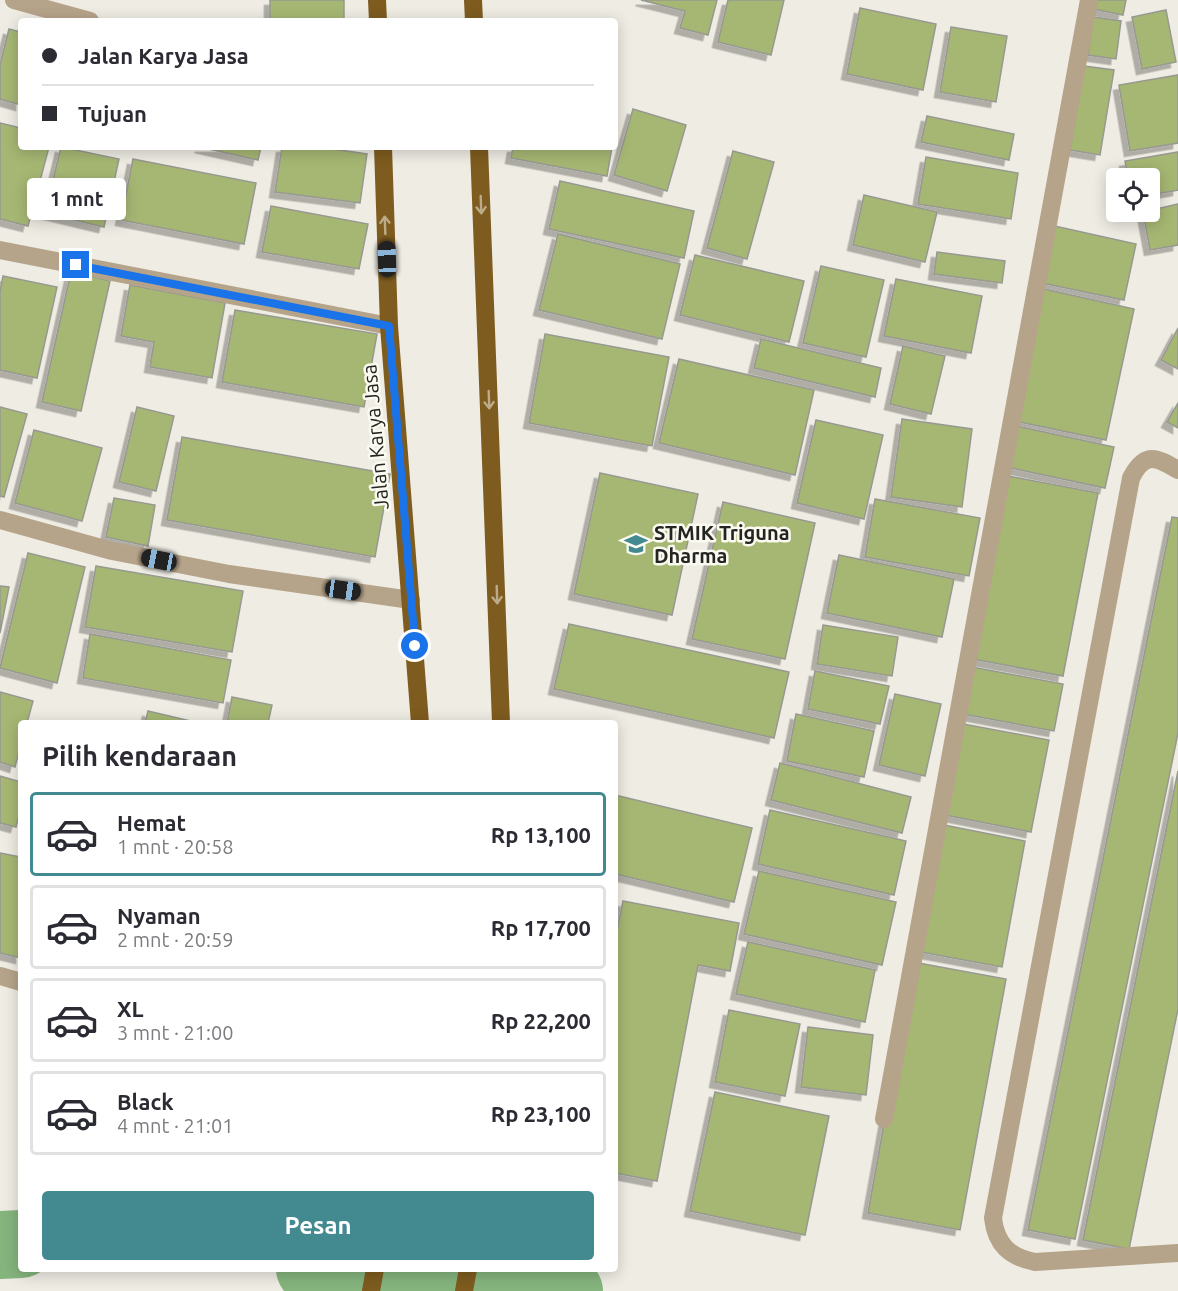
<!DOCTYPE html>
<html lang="id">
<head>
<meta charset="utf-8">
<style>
  :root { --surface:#fff; --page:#f7f7f7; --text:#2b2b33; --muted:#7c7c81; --line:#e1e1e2; --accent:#428990 }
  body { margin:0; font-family:Ubuntu,sans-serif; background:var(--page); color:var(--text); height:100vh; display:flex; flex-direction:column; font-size:22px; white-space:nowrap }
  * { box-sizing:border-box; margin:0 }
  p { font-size:20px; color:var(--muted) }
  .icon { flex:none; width:33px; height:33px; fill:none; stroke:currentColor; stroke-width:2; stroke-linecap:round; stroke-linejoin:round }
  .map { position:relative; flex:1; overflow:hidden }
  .details { position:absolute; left:18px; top:720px; width:600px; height:552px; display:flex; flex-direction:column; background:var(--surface); border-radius:6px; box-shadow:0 3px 15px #0003 }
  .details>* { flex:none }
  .banner { position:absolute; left:18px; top:18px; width:600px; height:132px; border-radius:6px; box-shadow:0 3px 15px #0003; display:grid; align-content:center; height:132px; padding:0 24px; background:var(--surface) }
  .tools { position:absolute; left:1106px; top:168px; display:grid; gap:12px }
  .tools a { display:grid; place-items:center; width:54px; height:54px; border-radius:6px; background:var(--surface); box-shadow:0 3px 15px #0003; font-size:30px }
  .end { position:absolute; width:27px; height:27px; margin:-14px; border:8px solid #1a73e8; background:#fff; box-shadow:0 0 0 3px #fff }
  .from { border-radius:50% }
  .bubble { position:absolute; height:42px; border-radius:6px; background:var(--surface); box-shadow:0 3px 15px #0003; font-size:20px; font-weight:700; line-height:42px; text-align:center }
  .car { position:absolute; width:18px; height:36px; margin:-18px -9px; border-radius:8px; box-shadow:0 0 4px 2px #0007; background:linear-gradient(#222 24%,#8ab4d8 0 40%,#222 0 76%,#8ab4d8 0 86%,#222 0) }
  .banner b { display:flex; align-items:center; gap:21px; height:57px; font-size:22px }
  .banner b+b { border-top:2px solid var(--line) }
  .banner i { width:15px; height:15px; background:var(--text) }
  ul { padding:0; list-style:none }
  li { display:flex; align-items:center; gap:18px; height:84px; margin:0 12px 9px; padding:0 12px; border:3px solid var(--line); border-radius:6px }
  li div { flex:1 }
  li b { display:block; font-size:22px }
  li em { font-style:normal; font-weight:700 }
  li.selected { border-color:var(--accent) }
  li>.icon { width:54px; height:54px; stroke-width:1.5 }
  h2 { padding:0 24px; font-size:27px; line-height:72px }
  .button { display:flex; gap:12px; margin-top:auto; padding:12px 24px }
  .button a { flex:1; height:69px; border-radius:6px; background:var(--accent); color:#fff; font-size:24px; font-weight:700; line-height:69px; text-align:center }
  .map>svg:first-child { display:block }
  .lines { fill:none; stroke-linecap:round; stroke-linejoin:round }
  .river { stroke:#85b47d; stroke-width:68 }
  .building { fill:#a6b773; stroke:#979991; stroke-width:1.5; filter:url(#shadow) }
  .service { stroke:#b6a48a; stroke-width:18 }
  .minor { stroke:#b6a48a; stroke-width:18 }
  .trunk { stroke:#7e5c1f; stroke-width:18 }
  .oneway { stroke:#bcab88 }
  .route { stroke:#1a73e8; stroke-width:8 }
  .labels { text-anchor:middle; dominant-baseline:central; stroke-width:5; stroke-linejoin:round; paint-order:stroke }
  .street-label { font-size:20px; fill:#242421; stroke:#fbfaf1 }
  .poi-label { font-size:20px; font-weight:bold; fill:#242421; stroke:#fbfaf1; text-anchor:start }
</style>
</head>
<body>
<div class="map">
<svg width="1178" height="1291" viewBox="0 0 1178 1291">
  <defs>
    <filter id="shadow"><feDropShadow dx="-5.5" dy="5.5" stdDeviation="0" flood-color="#0004"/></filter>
  </defs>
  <rect width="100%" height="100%" fill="#eeece3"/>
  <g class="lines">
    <g class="river">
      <path d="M 0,1245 L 21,1244"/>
      <path d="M 310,1269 L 569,1291"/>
    </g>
  </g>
  <g class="building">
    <rect x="270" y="0" width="74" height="21"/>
    <path d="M 641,0 L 717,0 L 708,35 L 680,28 L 685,11 Z"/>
    <path d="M 728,0 L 784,0 L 771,55 L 718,42 Z"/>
    <path d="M 1094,0 L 1126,0 L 1123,15 L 1093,9 Z"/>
    <path d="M 860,8 L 936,24 L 923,90 L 847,74 Z"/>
    <path d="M 1166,10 L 1176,62 L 1142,69 L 1132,17 Z"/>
    <path d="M 1093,17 L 1121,21 L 1116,59 L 1088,55 Z"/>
    <path d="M 951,27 L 1007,36 L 996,102 L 940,92 Z"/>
    <path d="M 9,29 L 21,32 L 21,105 L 0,99 L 0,65 Z"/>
    <path d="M 1084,66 L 1114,70 L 1100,155 L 1070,150 Z"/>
    <path d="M 1178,75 L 1178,143 L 1130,151 L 1119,85 Z"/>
    <path d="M 633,109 L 686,125 L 667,191 L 614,175 Z"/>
    <path d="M 927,116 L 1014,134 L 1009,160 L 921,142 Z"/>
    <path d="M 0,123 L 21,128 L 21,147 L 49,147 L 28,226 L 0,219 Z"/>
    <path d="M 61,147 L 119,159 L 104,227 L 45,213 Z"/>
    <path d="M 200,147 L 261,147 L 258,160 Z"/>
    <path d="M 282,147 L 319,147 L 367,154 L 360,203 L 275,192 Z"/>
    <path d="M 513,147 L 612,147 L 607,176 L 511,158 Z"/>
    <path d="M 733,151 L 774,162 L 747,259 L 707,248 Z"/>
    <path d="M 1178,152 L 1178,190 L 1149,195 L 1149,178 L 1128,178 L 1125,161 Z"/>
    <path d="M 926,157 L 1018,173 L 1011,219 L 918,204 Z"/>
    <path d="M 133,159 L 256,183 L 244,244 L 121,220 Z"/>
    <path d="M 560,181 L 694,211 L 684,258 L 549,229 Z"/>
    <path d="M 864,195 L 937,212 L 925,262 L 853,245 Z"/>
    <path d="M 1178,204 L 1178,245 L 1150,250 L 1143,212 Z"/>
    <path d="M 271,206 L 368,224 L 359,269 L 262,252 Z"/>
    <path d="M 1050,225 L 1136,244 L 1124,300 L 1037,282 Z"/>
    <path d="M 558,234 L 680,264 L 662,339 L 539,310 Z"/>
    <path d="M 937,252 L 1005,261 L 1002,283 L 934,274 Z"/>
    <path d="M 695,255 L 804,281 L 789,342 L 680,315 Z"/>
    <path d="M 821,266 L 884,280 L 866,357 L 803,343 Z"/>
    <path d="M 71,272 L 110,281 L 81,411 L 42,402 Z"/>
    <path d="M 3,276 L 57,287 L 37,378 L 0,370 L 0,292 Z"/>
    <path d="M 896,279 L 982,296 L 971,353 L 884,336 Z"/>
    <path d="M 130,285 L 225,303 L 212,378 L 150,367 L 154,342 L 121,336 Z"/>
    <path d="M 1044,289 L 1134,309 L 1106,440 L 1015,421 Z"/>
    <path d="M 235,310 L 377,334 L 364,407 L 222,382 Z"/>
    <path d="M 1178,328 L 1178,369 L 1161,360 Z"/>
    <path d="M 545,334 L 669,357 L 652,446 L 529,423 Z"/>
    <path d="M 761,339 L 881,368 L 875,397 L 754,368 Z"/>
    <path d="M 903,346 L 945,356 L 931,414 L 890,404 Z"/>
    <path d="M 679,359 L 814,390 L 795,475 L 659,443 Z"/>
    <path d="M 1178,403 L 1178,428 L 1167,422 Z"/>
    <path d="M 0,407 L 27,414 L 4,497 L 0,496 Z"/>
    <path d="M 137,407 L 174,416 L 156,491 L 119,482 Z"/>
    <path d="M 902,419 L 972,429 L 962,507 L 891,497 Z"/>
    <path d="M 816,420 L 883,435 L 864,519 L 797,503 Z"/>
    <path d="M 1016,426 L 1114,447 L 1105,488 L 1007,467 Z"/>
    <path d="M 34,430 L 102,448 L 82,521 L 15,503 Z"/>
    <path d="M 182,437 L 390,474 L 375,557 L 167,520 Z"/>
    <path d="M 600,473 L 698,494 L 672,615 L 574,594 Z"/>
    <path d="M 1008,476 L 1098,493 L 1063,676 L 973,659 Z"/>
    <path d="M 114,498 L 155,505 L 148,546 L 106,537 Z"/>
    <path d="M 875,499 L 980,518 L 969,576 L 865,557 Z"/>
    <path d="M 723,502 L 815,523 L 785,659 L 692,639 Z"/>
    <path d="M 1172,517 L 1178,518 L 1178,733 L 1075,1239 L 1028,1230 Z"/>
    <path d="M 28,553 L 85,567 L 57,683 L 0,668 Z"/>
    <path d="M 839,555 L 954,579 L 942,637 L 827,613 Z"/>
    <path d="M 96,566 L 243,591 L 232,652 L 85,627 Z"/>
    <path d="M 0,586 L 9,587 L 0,633 Z"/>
    <path d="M 569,624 L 789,672 L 774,738 L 554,689 Z"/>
    <path d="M 823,625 L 898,637 L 892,676 L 817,664 Z"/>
    <path d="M 90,634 L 231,660 L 223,703 L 83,678 Z"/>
    <path d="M 972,667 L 1063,684 L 1054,731 L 963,714 Z"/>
    <path d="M 815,671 L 889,686 L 880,724 L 808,709 Z"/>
    <path d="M 0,692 L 33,701 L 27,723 L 21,723 L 21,744 L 15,767 L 0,762 Z"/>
    <path d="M 895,694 L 941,704 L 925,776 L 879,765 Z"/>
    <path d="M 232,697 L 272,705 L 268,723 L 227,723 Z"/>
    <path d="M 148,711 L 199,723 L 145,723 Z"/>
    <path d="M 796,714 L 874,731 L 864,777 L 787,761 Z"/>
    <path d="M 958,723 L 1049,740 L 1031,832 L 940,814 Z"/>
    <path d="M 780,763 L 911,797 L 902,833 L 771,800 Z"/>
    <path d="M 1178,771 L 1178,1009 L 1129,1249 L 1083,1240 Z"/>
    <path d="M 0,776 L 21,782 L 21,807 L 16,827 L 0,823 Z"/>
    <path d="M 615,795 L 752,828 L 734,902 L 615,874 Z"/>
    <path d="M 770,810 L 906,841 L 894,895 L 758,864 Z"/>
    <path d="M 939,824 L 1025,841 L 1002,967 L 915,951 Z"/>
    <path d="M 0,853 L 21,857 L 21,958 L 0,953 Z"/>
    <path d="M 759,871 L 896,902 L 882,965 L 744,934 Z"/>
    <path d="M 623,901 L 739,923 L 730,971 L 698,965 L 657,1181 L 615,1173 L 615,941 Z"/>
    <path d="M 748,942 L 875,970 L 865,1022 L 736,994 Z"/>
    <path d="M 913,962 L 1006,979 L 960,1230 L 868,1213 Z"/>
    <path d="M 729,1010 L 800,1024 L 785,1096 L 715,1082 Z"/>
    <path d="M 808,1027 L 873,1035 L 866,1095 L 801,1087 Z"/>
    <path d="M 715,1092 L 829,1116 L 805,1235 L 690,1211 Z"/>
  </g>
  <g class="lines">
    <path class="service" d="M 1178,470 C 1156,457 1145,451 1131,478 L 993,1218 C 996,1245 1010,1257 1035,1262 L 1178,1253"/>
    <g class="minor">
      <path d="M 14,0 L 90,21"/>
      <path d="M 0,250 L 389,326"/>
      <path d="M 0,520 L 112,551 L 229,574 L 411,600"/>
      <path d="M 0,976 L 21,982"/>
      <path d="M 884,1119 L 1089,0"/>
    </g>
    <g class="trunk">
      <path d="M 377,0 L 378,21"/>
      <path d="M 473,0 L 474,21"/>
      <path d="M 383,147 L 389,326 L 420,723"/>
      <path d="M 479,147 L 501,723"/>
      <path d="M 371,1291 L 375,1269"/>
      <path d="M 464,1291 L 468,1269"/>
    </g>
  </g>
  <defs><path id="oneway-shaft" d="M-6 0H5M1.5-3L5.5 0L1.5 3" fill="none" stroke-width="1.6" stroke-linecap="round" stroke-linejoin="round" transform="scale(1.5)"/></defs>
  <g class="oneway">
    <use href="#oneway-shaft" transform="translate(481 205) rotate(88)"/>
    <use href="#oneway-shaft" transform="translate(385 225) rotate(-92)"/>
    <use href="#oneway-shaft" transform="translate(489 400) rotate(88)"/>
    <use href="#oneway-shaft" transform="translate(497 595) rotate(88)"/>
  </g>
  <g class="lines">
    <path class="route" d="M 76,265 L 389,326 L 415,646"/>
  </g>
  <defs>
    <g id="school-bare" transform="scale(1.8)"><path d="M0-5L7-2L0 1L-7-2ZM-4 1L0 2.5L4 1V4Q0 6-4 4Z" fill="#428990" stroke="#fbfaf1" stroke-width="2.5" paint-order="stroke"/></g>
  </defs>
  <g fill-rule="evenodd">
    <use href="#school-bare" x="636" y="544"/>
  </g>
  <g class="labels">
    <g class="street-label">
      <text transform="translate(375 437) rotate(-95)">Jalan Karya Jasa</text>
    </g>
    <g class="poi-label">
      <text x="654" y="532">STMIK Triguna<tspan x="654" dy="23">Dharma</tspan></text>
    </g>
  </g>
</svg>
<div class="tools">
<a><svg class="icon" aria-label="locate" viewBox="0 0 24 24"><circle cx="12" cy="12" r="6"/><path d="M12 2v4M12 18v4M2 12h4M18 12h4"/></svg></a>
</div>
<i class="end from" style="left:415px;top:646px"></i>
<i class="end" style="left:76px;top:265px"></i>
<div class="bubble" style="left:27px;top:178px;width:99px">1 mnt</div>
<i class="car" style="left:387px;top:259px;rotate:358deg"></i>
<i class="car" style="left:159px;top:560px;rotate:281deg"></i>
<i class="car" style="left:343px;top:590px;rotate:98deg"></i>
<div class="banner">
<b><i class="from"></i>Jalan Karya Jasa</b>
<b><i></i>Tujuan</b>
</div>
<section class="details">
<h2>Pilih kendaraan</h2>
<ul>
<li class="selected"><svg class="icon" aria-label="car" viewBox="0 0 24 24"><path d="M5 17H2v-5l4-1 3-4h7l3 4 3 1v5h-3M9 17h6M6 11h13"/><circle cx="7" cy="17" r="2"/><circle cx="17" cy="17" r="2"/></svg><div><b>Hemat</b><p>1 mnt · 20:58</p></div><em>Rp 13,100</em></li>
<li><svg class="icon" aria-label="car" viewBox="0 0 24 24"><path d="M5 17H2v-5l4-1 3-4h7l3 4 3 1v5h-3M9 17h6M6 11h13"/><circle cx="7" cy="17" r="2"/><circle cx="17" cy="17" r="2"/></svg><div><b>Nyaman</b><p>2 mnt · 20:59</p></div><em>Rp 17,700</em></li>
<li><svg class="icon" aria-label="car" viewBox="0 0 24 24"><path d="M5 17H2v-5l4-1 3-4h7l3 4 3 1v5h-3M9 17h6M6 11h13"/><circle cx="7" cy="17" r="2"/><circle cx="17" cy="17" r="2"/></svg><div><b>XL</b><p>3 mnt · 21:00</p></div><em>Rp 22,200</em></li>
<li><svg class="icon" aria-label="car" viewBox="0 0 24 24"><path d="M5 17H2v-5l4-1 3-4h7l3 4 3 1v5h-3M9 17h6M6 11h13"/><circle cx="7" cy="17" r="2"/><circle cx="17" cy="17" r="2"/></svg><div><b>Black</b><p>4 mnt · 21:01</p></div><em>Rp 23,100</em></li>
</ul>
<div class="button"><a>Pesan</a></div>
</section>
</div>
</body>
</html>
